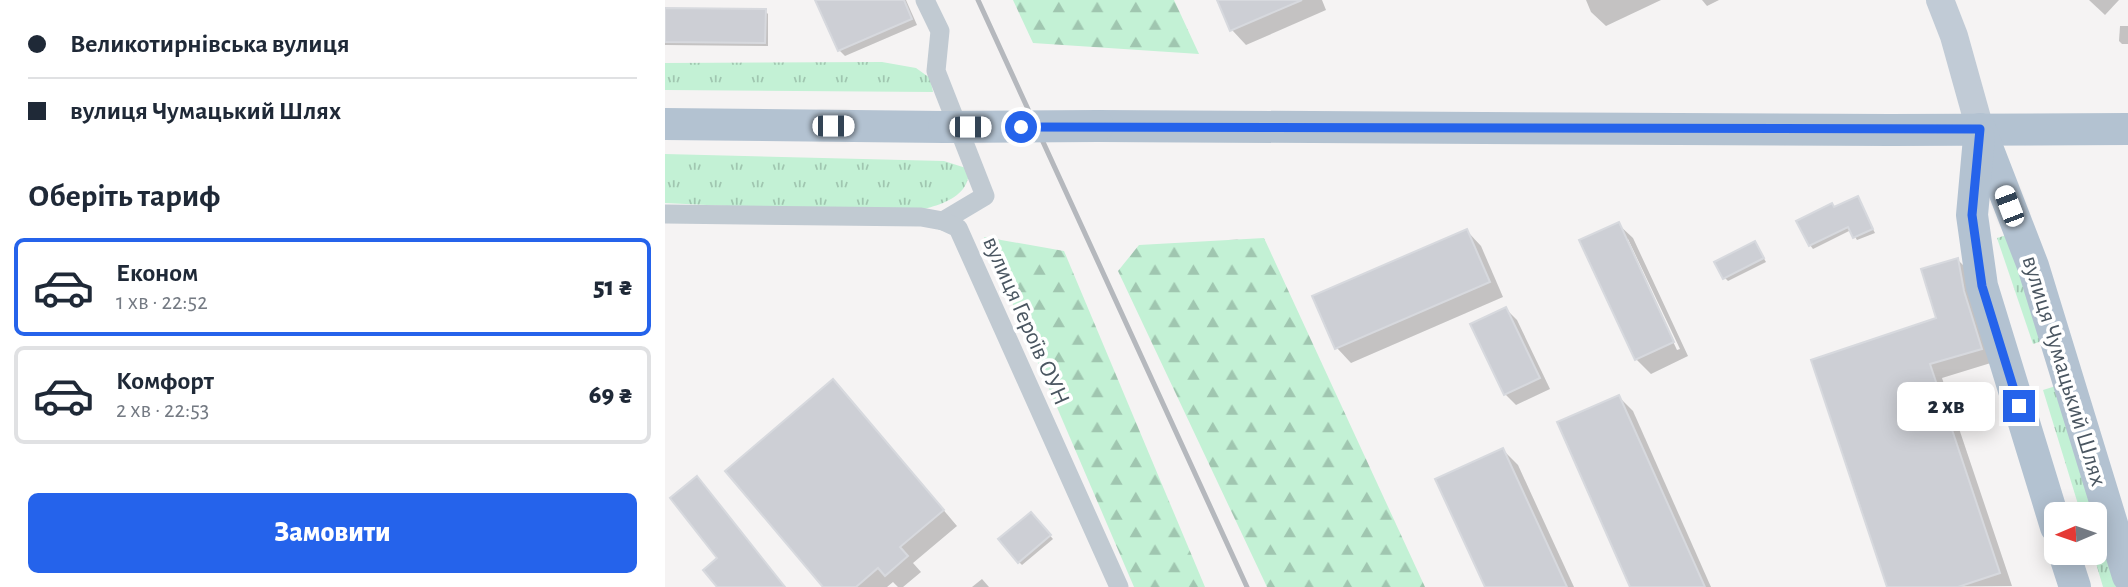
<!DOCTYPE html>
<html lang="uk">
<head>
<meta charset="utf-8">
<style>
  :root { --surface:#fff; --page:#f2f2f3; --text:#1f2937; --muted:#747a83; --line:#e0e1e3; --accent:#2563eb }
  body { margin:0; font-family:"Alegreya Sans",sans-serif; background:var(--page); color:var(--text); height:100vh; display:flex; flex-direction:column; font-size:26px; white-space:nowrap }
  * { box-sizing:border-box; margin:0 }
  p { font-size:23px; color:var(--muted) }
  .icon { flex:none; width:38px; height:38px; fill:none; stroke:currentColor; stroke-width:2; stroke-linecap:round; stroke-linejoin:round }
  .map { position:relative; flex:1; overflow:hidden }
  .panel { display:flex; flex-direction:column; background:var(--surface); width:665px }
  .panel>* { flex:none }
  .guide { display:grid; align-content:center; height:154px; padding:0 28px; background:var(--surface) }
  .needle { width:46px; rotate:268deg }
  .buttons { position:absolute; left:1379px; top:502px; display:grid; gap:14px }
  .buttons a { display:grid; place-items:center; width:63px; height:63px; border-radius:10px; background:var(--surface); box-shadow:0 4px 18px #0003; font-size:35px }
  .end { position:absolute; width:32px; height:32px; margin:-16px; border:9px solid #2563eb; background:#fff; box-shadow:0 0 0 4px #fff }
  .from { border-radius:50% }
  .bubble { position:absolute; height:49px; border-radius:10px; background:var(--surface); box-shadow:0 4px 18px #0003; font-size:23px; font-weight:800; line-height:49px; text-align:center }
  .car { position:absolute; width:21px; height:42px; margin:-21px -10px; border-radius:9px; box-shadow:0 0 5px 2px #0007; background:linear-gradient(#fff 24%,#345 0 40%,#fff 0 76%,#345 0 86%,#fff 0) }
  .guide b { display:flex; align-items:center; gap:24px; height:66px; font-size:26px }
  .guide b+b { border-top:2px solid var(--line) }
  .guide i { width:18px; height:18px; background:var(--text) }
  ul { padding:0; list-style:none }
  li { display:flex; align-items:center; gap:21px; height:98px; margin:0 14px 10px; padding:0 14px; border:4px solid var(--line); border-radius:10px }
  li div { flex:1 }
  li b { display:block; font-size:26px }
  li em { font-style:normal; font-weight:800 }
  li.current { border-color:var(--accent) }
  li>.icon { width:63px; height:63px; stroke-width:1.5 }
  h2 { padding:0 28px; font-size:32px; line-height:84px }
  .button { display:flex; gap:14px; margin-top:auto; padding:14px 28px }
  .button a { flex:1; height:80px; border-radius:10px; background:var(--accent); color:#fff; font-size:28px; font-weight:800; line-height:80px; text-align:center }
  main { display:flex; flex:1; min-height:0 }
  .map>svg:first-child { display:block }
  .grass { fill:url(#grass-tufts) }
  .forest { fill:url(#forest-firs) }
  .shadow { fill:#0003; fill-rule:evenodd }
  .building { fill:#cdcfd5; stroke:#d7d9de; stroke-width:2 }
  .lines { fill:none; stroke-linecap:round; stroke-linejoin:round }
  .minor { stroke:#c1cad2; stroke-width:19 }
  .secondary { stroke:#c1cbd6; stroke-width:28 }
  .primary { stroke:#b3c2d1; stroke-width:32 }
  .rail { stroke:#b5b8bd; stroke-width:5 }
  .primary-bridge { stroke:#b3c2d1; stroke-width:32 }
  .route { stroke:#2563eb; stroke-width:9 }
  .labels { text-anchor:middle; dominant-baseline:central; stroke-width:7; stroke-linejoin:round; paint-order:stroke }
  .street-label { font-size:24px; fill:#4a5661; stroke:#fff }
</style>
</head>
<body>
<main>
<section class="panel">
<div class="guide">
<b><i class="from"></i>Великотирнівська вулиця</b>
<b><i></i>вулиця Чумацький Шлях</b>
</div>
<h2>Оберіть тариф</h2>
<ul>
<li class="current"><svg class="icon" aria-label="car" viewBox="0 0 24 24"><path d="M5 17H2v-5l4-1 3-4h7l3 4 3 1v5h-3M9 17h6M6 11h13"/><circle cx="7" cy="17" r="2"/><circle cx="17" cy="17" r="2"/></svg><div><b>Економ</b><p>1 хв · 22:52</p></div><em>51 ₴</em></li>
<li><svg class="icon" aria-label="car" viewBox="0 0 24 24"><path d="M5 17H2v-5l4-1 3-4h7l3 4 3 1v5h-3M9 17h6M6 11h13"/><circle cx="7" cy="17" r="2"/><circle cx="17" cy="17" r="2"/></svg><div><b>Комфорт</b><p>2 хв · 22:53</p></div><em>69 ₴</em></li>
</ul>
<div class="button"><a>Замовити</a></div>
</section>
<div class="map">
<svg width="1463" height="587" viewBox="0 0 1463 587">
  <defs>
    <pattern id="grass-tufts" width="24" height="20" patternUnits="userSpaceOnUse" patternTransform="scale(1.75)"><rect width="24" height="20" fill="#c3f1d5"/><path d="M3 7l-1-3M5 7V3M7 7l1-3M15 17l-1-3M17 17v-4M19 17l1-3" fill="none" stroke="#a0c6b0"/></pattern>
    <pattern id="forest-firs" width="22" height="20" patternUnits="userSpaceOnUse" patternTransform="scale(1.75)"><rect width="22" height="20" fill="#c3f1d5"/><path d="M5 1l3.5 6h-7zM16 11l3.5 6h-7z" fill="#a0c6b0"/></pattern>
  </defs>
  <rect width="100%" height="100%" fill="#f5f3f3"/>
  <g class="grass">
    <path d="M 217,62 L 251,68 L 265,78 L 268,92 L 0,90 L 0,63 Z"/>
    <path d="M 0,154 L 279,161 L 304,169 C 305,203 262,208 235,214 L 0,203 Z"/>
    <path d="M 1345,234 L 1380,340 L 1368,344 L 1332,238 Z"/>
    <path d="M 1394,385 L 1456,587 L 1438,587 L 1428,553 L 1430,553 L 1430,514 L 1416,514 L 1378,390 Z"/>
  </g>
  <g class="forest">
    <path d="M 348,0 L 509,0 L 534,54 L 368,43 Z"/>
    <path d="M 319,237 L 399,251 L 540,587 L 469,587 Z"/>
    <path d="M 599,238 L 760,587 L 602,587 L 453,271 L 474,245 Z"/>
  </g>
  <g class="shadow">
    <path d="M 152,0 L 241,0 L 252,25 L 180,56 L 174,50 Z"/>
    <path d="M 554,0 L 657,0 L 661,10 L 581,45 L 567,30 Z"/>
    <path d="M 921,0 L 996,0 L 941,26 L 926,12 Z"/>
    <path d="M 1037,0 L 1054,0 L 1042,6 Z"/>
    <path d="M 1424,0 L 1454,0 L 1440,15 Z"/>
    <path d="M 0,10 L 100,11 L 103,14 L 103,46 L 0,45 Z"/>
    <path d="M 1455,26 L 1463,26 L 1463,44 L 1457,44 L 1454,41 Z"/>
    <path d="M 1192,198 L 1210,233 L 1192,240 L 1186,230 L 1148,249 L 1145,245 L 1170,208 Z"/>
    <path d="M 953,224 L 968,238 L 1023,356 L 986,374 L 971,359 ZM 960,239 L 963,239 L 1015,349 L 1012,350 Z"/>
    <path d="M 802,231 L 816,246 L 838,297 L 686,363 L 672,348 Z"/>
    <path d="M 1090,243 L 1101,262 L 1063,281 L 1060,278 Z"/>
    <path d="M 1293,260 L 1306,273 L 1329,362 L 1277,378 L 1347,586 L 1223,587 L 1273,319 Z"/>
    <path d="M 841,309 L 852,320 L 885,389 L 851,405 L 840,394 Z"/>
    <path d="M 182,396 L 292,526 L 248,563 L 256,572 L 238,587 L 233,587 L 228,582 L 222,587 L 161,587 Z"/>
    <path d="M 954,397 L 968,411 L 1046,587 L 967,587 Z"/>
    <path d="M 838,450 L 853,465 L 909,587 L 822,587 Z"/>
    <path d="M 366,514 L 388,539 L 357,565 L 354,562 Z"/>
    <path d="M 317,579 L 324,587 L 307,587 Z"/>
  </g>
  <g class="building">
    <path d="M 150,0 L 239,0 L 247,19 L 173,51 Z"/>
    <path d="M 552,0 L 637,0 L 565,31 Z"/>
    <path d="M 0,8 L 101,9 L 100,43 L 0,42 Z"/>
    <path d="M 1193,196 L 1208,229 L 1188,238 L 1183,227 L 1144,246 L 1131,221 L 1167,203 L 1169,207 Z"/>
    <path d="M 954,222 L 1009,342 L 970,360 L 914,240 Z"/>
    <path d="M 802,229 L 825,282 L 670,349 L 647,296 Z"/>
    <path d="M 1090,241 L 1099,258 L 1058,279 L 1049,262 Z"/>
    <path d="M 1293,258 L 1299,291 L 1317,349 L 1265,364 L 1335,573 L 1293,587 L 1222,587 L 1146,360 L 1271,318 L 1256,269 Z"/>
    <path d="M 841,307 L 875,378 L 839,395 L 805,324 Z"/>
    <path d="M 168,379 L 279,510 L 235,547 L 243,556 L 220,576 L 213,568 L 191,587 L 158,587 L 60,471 Z"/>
    <path d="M 954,395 L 1040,587 L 965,587 L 892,422 Z"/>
    <path d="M 838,448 L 902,587 L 820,587 L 770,479 Z"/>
    <path d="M 32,476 L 120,587 L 52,587 L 38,570 L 52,558 L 5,498 Z"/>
    <path d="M 366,512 L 386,535 L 353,563 L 333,539 Z"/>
  </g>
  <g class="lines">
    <g class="minor">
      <path d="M 260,0 L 275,31 L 271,71 L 320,196 L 278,221"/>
      <path d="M 0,214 L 256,217 L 278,221 L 293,228 L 454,587"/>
    </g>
    <path class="secondary" d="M 1275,0 L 1289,36 L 1315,129"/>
    <g class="primary">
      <path d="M 0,124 L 279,127"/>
      <path d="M 433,126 L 1225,130 L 1463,129"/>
      <path d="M 1315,129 L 1368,266 L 1463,576"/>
      <path d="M 1314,138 L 1307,215 L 1317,286 L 1391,527"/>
      <path d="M 1399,553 L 1410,587"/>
    </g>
    <path class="rail" d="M 313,0 L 582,587"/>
    <path class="primary-bridge" d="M 279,127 L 433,126"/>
  </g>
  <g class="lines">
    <path class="route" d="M 356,127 L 1315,129 L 1307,215 L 1317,286 L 1354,406"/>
  </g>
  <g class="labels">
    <g class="street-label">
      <text transform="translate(361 321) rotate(66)">вулиця Героїв ОУН</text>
      <text transform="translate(1399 371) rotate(73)">вулиця Чумацький Шлях</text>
    </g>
  </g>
</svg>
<div class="buttons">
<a><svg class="needle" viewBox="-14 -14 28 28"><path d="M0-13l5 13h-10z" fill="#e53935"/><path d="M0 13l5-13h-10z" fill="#747a83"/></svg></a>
</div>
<i class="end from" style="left:356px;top:127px"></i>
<i class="end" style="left:1354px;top:406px"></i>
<div class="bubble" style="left:1232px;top:382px;width:98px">2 хв</div>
<i class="car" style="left:168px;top:126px;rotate:90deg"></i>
<i class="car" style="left:305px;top:127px;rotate:90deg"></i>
<i class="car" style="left:1344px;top:206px;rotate:339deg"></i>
</div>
</main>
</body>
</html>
